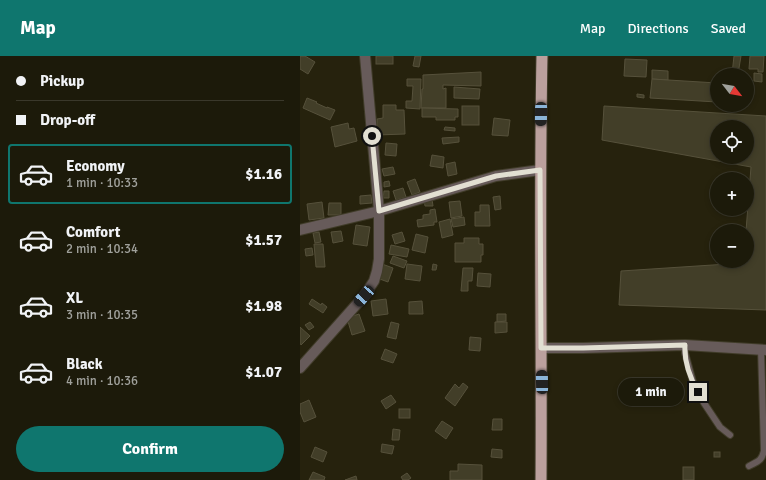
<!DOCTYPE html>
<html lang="en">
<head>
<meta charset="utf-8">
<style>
  :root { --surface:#1c1a0a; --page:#292718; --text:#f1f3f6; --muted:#a0a19c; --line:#3a382b; --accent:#0f766e }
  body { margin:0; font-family:Signika,sans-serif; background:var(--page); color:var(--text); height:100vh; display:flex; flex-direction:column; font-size:15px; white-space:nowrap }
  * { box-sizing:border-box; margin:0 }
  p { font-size:13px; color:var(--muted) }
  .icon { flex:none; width:22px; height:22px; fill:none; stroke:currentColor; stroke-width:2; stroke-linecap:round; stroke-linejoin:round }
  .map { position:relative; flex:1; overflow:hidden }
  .details { display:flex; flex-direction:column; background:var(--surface); width:300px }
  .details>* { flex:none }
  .banner { display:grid; align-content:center; height:88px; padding:0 16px; background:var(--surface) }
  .needle { width:26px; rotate:121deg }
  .tools { position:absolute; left:410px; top:12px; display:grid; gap:8px }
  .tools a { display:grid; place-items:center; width:44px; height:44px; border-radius:50%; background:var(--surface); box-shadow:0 2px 6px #0003,0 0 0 1px var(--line); font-size:20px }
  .end { position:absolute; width:18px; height:18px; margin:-9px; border:5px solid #e2dfd2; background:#111; box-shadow:0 0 0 2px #111 }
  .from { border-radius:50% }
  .bubble { position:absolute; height:28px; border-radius:14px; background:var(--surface); box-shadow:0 2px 6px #0003,0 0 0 1px var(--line); font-size:13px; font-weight:700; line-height:28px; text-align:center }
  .car { position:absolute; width:12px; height:24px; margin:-12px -6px; border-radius:5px; box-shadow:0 0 3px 1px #0007; background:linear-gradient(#222 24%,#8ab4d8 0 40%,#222 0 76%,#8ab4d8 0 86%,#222 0) }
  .banner b { display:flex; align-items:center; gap:14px; height:38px; font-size:15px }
  .banner b+b { border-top:1px solid var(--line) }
  .banner i { width:10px; height:10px; background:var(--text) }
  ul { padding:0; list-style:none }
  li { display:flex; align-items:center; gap:12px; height:60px; margin:0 8px 6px; padding:0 8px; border:2px solid transparent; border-radius:4px }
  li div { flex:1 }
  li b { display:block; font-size:15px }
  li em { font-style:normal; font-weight:700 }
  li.current { border-color:var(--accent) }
  li>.icon { width:36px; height:36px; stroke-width:1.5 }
  .cta { display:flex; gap:8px; margin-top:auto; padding:8px 16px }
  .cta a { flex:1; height:46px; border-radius:24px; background:var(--accent); color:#fff; font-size:16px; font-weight:700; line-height:46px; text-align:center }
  header { display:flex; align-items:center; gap:24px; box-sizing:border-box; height:56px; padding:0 20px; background:var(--accent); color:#fff }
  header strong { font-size:19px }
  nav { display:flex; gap:22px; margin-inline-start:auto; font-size:14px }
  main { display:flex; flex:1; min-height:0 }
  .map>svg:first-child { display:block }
  .building { fill:#423e28; stroke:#56513b; fill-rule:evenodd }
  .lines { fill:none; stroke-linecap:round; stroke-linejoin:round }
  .service-casing { stroke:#403c29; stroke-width:8 }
  .minor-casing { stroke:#403c29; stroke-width:12 }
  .trunk-casing { stroke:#403c29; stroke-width:13 }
  .service { stroke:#675b5a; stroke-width:6 }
  .minor { stroke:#675b5a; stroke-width:10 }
  .trunk { stroke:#bba09d; stroke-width:11 }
  .route { stroke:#e2dfd2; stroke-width:5 }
</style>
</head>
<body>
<header>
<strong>Map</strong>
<nav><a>Map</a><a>Directions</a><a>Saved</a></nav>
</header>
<main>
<section class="details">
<div class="banner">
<b><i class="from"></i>Pickup</b>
<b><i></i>Drop-off</b>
</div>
<ul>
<li class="current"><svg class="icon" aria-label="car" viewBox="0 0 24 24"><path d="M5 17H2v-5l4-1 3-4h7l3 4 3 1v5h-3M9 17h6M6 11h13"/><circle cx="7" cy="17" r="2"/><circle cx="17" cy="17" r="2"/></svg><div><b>Economy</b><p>1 min · 10:33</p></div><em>$1.16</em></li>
<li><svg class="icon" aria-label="car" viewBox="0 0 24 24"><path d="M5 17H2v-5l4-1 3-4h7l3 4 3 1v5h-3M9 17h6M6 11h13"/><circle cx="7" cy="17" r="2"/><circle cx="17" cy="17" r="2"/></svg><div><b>Comfort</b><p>2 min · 10:34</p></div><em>$1.57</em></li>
<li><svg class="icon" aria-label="car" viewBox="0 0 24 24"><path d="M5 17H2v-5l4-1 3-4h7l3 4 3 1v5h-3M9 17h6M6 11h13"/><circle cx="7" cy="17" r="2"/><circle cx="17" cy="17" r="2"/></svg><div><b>XL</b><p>3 min · 10:35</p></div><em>$1.98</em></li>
<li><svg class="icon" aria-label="car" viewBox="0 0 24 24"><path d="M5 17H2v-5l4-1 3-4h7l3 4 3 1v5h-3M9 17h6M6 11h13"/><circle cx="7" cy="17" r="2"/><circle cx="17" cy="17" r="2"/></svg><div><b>Black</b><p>4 min · 10:36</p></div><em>$1.07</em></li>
</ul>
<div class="cta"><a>Confirm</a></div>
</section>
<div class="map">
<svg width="466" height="424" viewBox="0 0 466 424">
  <rect width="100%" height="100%" fill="#26220d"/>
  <g class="building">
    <path d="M 0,0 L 5,0 L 15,6 L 8,18 L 0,13 Z"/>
    <rect x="76" y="0" width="17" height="8"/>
    <path d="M 115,0 L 121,0 L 119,11 L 113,10 Z"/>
    <path d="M 434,0 L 441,0 L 438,18 L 432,18 Z"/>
    <path d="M 450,0 L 464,0 L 463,16 L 458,16 L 458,13 L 449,13 Z"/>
    <path d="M 325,3 L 347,4 L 346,21 L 324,20 Z"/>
    <path d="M 352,14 L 368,15 L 368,24 L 352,23 Z"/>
    <path d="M 181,16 L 181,30 L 143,29 L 143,33 L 146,32 L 146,52 L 121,52 L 122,33 L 123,33 L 123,19 Z"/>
    <path d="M 454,17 L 462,18 L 462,26 L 454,25 Z"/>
    <path d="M 107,23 L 121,23 L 120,53 L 106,52 L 106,45 L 112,45 L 113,30 L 107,30 Z"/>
    <path d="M 352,23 L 417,27 L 417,46 L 350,42 Z"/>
    <path d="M 154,31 L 180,33 L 179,43 L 154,42 Z"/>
    <path d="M 337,38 L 344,39 L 344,42 L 337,41 Z"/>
    <path d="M 7,42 L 17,46 L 16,47 L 27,52 L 27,51 L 35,54 L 30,64 L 3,52 Z"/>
    <path d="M 83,49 L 96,49 L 96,54 L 104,54 L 105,78 L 77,79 L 77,63 L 83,62 Z"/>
    <rect x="162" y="50" width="17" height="19"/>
    <path d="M 304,50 L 466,60 L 466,254 L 319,249 L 321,215 L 443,207 L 444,205 L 447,205 L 447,175 L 446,175 L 451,111 L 302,84 ZM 417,71 L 447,71 L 447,101 L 417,101 Z"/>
    <path d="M 122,52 L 158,53 L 158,61 L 155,61 L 155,64 L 136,64 L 136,61 L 122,61 Z"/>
    <path d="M 194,62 L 210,64 L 208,80 L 192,79 Z"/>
    <path d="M 48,67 L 49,73 L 54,72 L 57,85 L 35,91 L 31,71 Z"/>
    <path d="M 145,71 L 155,72 L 155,75 L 144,74 Z"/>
    <path d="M 159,81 L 159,86 L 143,88 L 142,82 Z"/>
    <path d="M 86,87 L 97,88 L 96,100 L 85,99 Z"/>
    <path d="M 132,99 L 144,101 L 143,112 L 130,110 Z"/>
    <path d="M 155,106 L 157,118 L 148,120 L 146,108 Z"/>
    <path d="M 93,111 L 95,118 L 84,120 L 82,113 Z"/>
    <path d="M 115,123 L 120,136 L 112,139 L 107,126 Z"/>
    <path d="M 89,125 L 90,130 L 84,131 L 84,126 Z"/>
    <path d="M 103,132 L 106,141 L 96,144 L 93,135 Z"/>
    <path d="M 84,135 L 89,135 L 89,142 L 83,142 Z"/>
    <path d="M 71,139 L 72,147 L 60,148 L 60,140 Z"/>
    <path d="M 200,140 L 201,153 L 195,154 L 193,141 Z"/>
    <path d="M 124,143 L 132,143 L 133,150 L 125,150 Z"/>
    <path d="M 160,145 L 162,160 L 151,162 L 149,146 Z"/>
    <path d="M 22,146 L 24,162 L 9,164 L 7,148 Z"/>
    <path d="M 29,147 L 41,147 L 41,159 L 28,159 Z"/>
    <path d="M 180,149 L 189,149 L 190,170 L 175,170 L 175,156 L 180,156 Z"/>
    <path d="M 135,153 L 137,166 L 134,166 L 134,169 L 118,171 L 117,164 L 123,163 L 123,159 L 130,158 L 130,154 Z"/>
    <path d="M 164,161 L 165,169 L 153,171 L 151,163 Z"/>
    <path d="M 150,163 L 153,179 L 142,182 L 139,166 Z"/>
    <path d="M 56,169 L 70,171 L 67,190 L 53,188 Z"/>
    <path d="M 41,175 L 43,185 L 33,187 L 31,176 Z"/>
    <path d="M 19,176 L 21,186 L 15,187 L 13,177 Z"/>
    <path d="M 102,176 L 105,185 L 95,188 L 92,179 Z"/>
    <path d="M 116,178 L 128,181 L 125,197 L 112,194 Z"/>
    <path d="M 164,182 L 179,182 L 179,188 L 183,188 L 183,199 L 181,199 L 181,206 L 155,206 L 155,187 L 164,187 Z"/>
    <path d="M 14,188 L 23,188 L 25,211 L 16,211 Z"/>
    <path d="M 91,189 L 109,193 L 107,201 L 89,198 Z"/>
    <path d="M 12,192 L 13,199 L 6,200 L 5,193 Z"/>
    <path d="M 93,200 L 107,205 L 104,212 L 90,207 Z"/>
    <path d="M 82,208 L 93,212 L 88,226 L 77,222 Z"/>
    <path d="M 107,208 L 122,210 L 120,225 L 105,223 Z"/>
    <path d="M 133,208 L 137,209 L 136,214 L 132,214 Z"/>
    <path d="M 163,212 L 173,212 L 172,225 L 168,225 L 168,235 L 161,235 Z"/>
    <path d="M 178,217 L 191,218 L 190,231 L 177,230 Z"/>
    <path d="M 12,243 L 21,249 L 22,247 L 27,251 L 23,257 L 9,248 Z"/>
    <path d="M 86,243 L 88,258 L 73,260 L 71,245 Z"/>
    <path d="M 122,245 L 123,258 L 109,258 L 109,246 Z"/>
    <path d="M 59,258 L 65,275 L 52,279 L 47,262 Z"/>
    <path d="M 197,258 L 206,258 L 206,265 L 197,266 Z"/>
    <path d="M 10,266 L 14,271 L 9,274 L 5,269 Z"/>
    <path d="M 91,266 L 99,268 L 96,283 L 87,281 Z"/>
    <path d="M 195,266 L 207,266 L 207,276 L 195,277 Z"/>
    <path d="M 0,271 L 10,280 L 1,289 L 0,287 Z"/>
    <path d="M 170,281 L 181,282 L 180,295 L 169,294 Z"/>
    <path d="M 85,293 L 97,298 L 93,307 L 81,303 Z"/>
    <path d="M 163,327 L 168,331 L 155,350 L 145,342 L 155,328 L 159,332 Z"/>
    <path d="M 91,339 L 96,346 L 86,353 L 81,345 Z"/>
    <path d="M 9,344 L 16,361 L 4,366 L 0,356 L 0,348 Z"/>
    <rect x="99" y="353" width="11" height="9"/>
    <path d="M 193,363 L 202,363 L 202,374 L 192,374 Z"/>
    <path d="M 142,365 L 153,372 L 146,383 L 135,375 Z"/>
    <path d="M 93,373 L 100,374 L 99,384 L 92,384 Z"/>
    <path d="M 82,388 L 94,390 L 92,398 L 81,396 Z"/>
    <path d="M 15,391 L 27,396 L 23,406 L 11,401 Z"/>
    <path d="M 192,393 L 202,394 L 202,402 L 191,401 Z"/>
    <rect x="414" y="396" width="6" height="5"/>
    <path d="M 158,408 L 182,409 L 182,424 L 150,424 L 150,415 L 158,415 Z"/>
    <rect x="383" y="411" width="11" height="13"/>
    <path d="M 13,416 L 25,421 L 24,424 L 9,424 Z"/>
    <path d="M 107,417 L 111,422 L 108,424 L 103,424 L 101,421 Z"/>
    <path d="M 56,420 L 57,424 L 45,424 Z"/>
  </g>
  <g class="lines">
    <g class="service-casing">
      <g id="service">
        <path d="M 385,289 L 385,297 L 393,326 L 404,347 L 420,371 L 430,379"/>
        <path d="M 449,410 C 458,405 461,406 464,395 L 461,293"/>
      </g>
    </g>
    <g class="minor-casing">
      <g id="minor">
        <path d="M 0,174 L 79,155 L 196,120 L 240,114"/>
        <path d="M 241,292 L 283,292 L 385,289 L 466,294"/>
        <path d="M 0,312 L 64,240 L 74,225 L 77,215 L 79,203 L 79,155 L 65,0"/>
      </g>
    </g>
    <g class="trunk-casing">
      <path id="trunk" d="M 241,424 C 242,283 239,141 242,0"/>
    </g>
    <use href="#service" class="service"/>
    <use href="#minor" class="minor"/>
    <use href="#trunk" class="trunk"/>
  </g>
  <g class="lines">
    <path class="route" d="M 72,80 L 79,155 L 196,120 L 240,114 L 241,292 L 283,292 L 385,289 C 384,305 390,322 398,336"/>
  </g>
</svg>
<div class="tools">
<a><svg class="needle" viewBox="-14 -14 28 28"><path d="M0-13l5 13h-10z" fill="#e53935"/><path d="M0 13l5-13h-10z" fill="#a0a19c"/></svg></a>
<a><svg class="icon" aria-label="locate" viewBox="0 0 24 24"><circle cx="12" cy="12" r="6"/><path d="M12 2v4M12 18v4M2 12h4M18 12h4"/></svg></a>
<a>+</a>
<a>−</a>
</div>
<i class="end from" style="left:72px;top:80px"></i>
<i class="end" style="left:398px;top:336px"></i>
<div class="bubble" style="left:318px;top:322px;width:66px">1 min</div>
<i class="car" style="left:241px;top:58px;rotate:181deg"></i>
<i class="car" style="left:64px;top:240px;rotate:222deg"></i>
<i class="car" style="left:242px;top:326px;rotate:359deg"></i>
</div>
</main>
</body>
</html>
